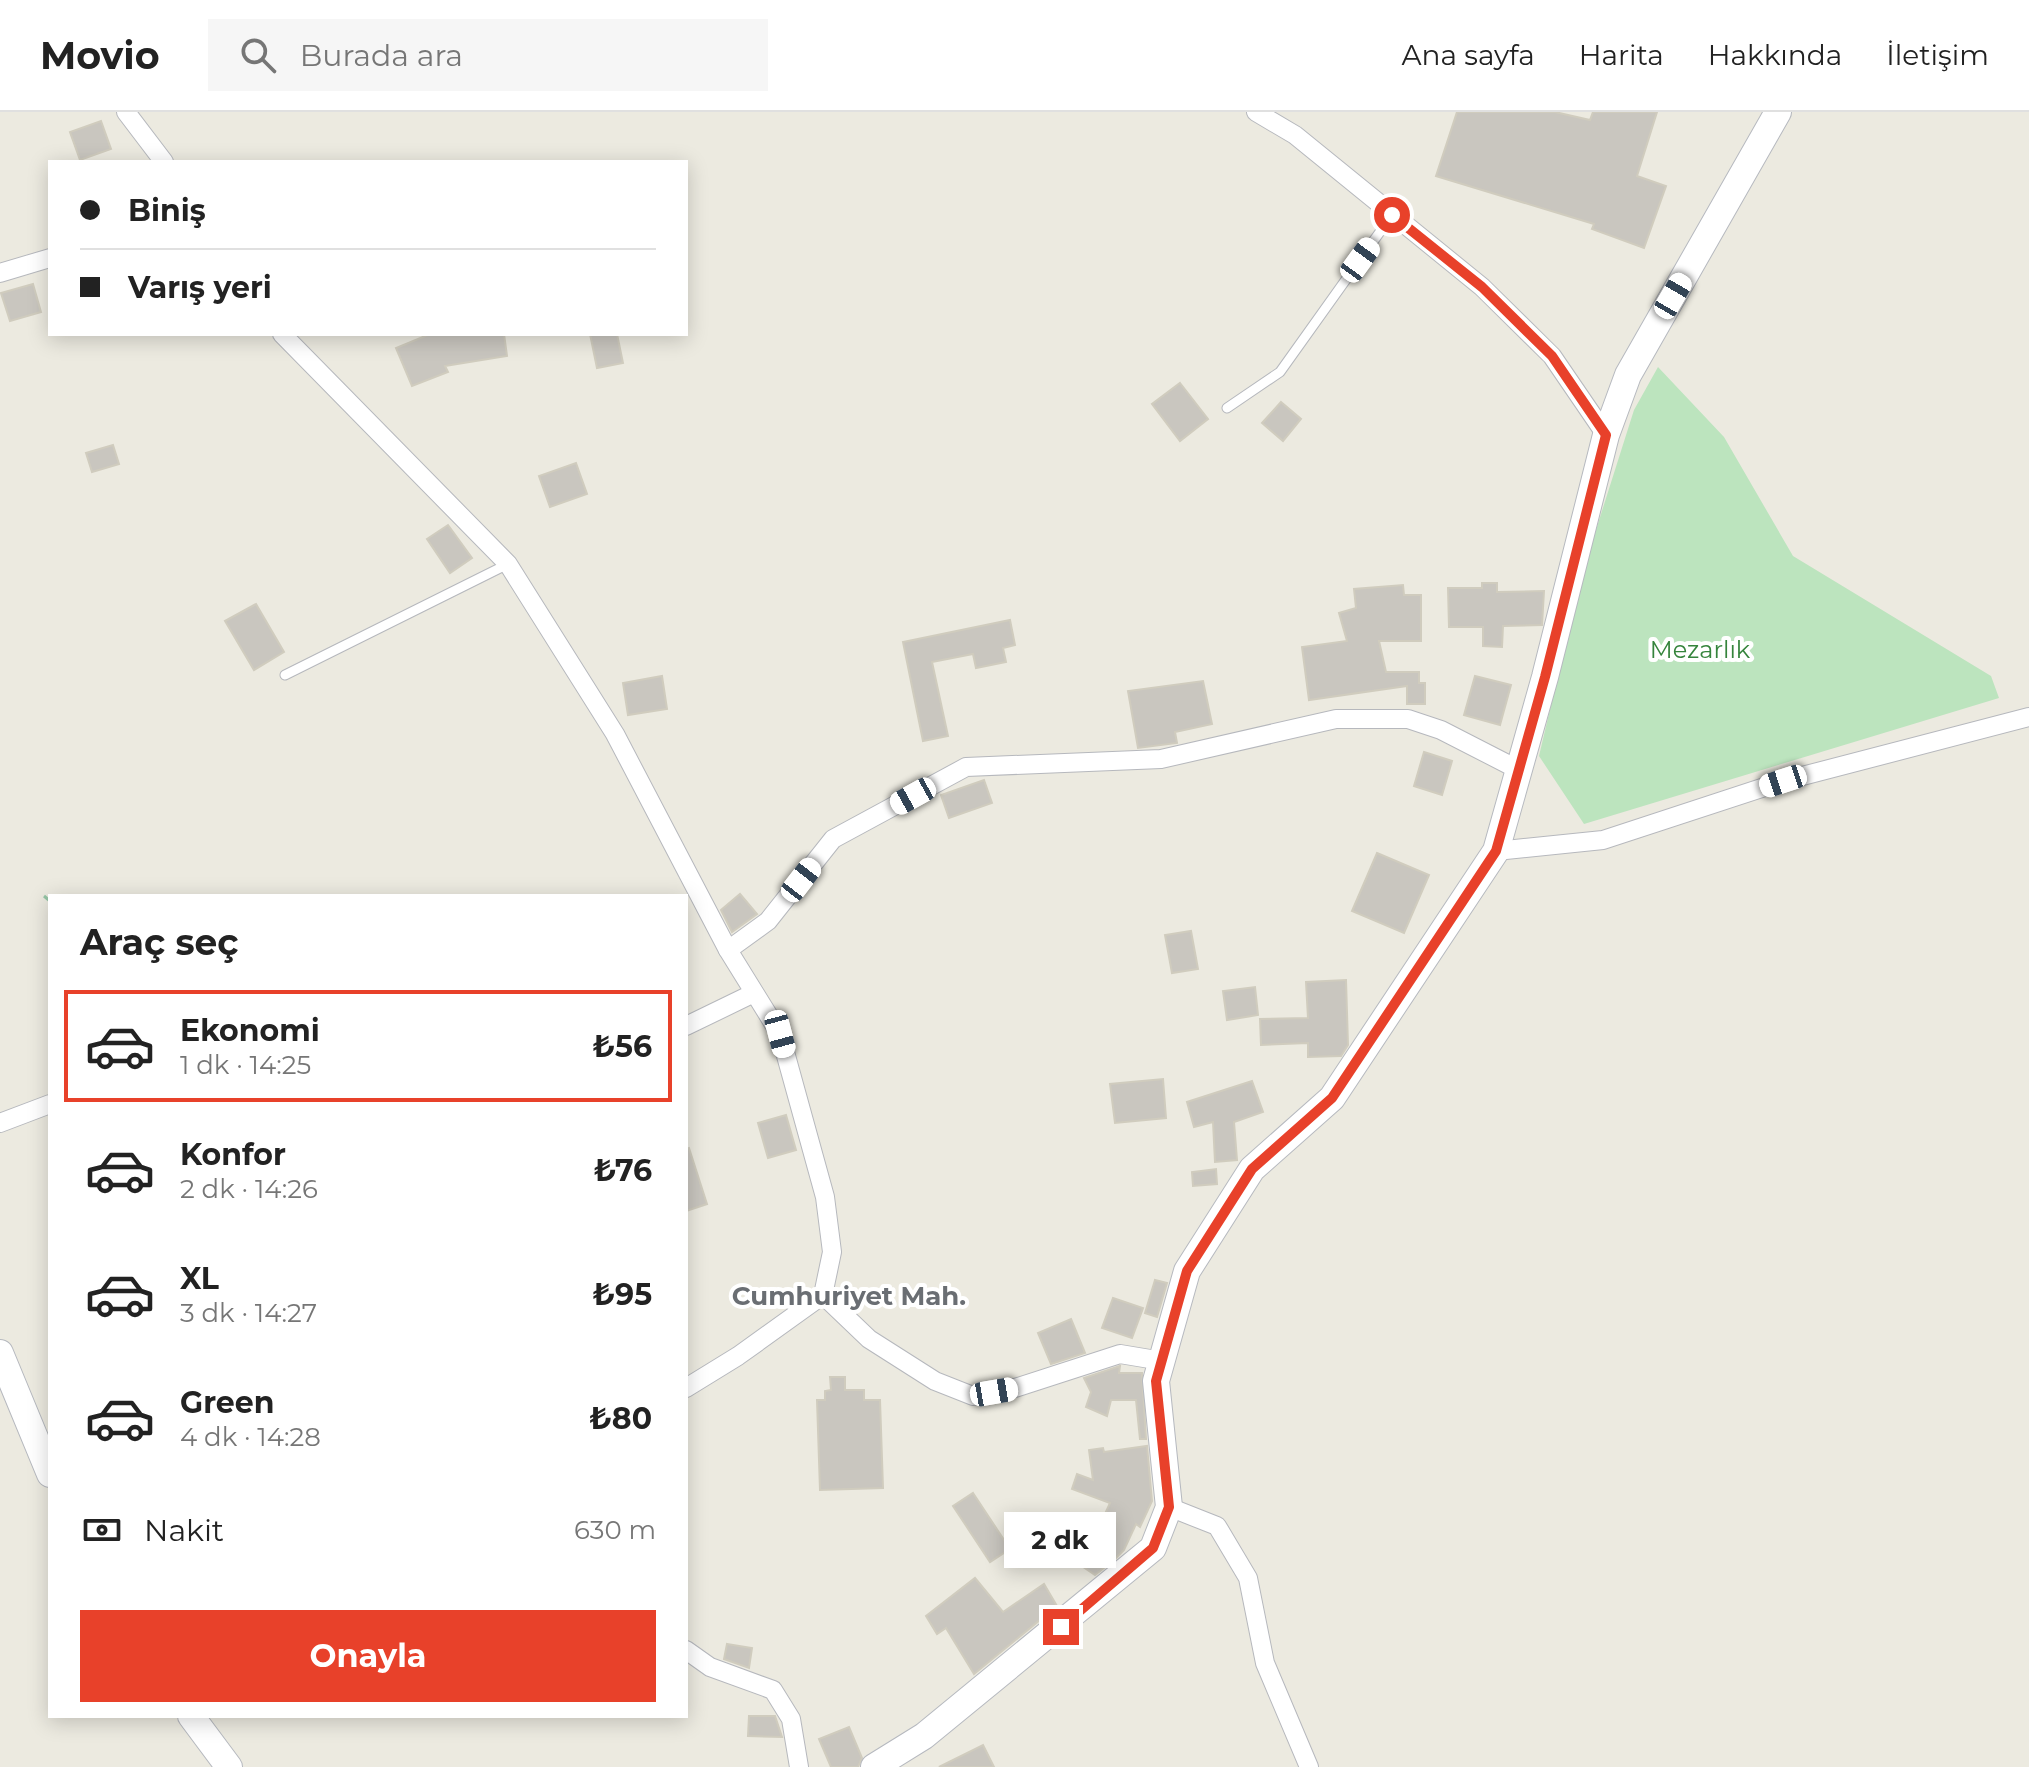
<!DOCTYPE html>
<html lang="tr">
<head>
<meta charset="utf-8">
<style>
  :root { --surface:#fff; --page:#f6f6f6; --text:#222; --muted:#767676; --line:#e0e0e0; --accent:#e8412a }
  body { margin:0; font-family:Montserrat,sans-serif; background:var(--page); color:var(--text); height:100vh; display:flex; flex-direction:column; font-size:30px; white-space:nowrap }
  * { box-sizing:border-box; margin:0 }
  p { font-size:26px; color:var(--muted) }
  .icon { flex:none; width:44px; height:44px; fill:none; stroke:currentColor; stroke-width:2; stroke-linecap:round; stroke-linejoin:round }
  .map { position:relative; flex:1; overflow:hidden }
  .panel { position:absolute; left:48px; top:782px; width:640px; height:824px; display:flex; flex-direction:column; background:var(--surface); border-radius:0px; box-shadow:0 4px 20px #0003 }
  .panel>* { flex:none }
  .banner { position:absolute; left:48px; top:48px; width:640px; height:176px; border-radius:0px; box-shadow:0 4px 20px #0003; display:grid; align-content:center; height:176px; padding:0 32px; background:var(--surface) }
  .end { position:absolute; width:36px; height:36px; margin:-18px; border:10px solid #e8412a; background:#fff; box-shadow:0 0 0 4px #fff }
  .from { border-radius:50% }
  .bubble { position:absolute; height:56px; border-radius:0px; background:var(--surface); box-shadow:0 4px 20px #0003; font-size:26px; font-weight:700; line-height:56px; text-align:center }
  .car { position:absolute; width:24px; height:48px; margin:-24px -12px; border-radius:10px; box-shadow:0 0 6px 2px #0007; background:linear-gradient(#fff 24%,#345 0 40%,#fff 0 76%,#345 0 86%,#fff 0) }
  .banner b { display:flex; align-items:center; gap:28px; height:76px; font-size:30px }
  .banner b+b { border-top:2px solid var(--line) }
  .banner i { width:20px; height:20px; background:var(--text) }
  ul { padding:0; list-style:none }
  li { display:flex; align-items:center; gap:24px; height:112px; margin:0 16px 12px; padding:0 16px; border:4px solid transparent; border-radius:0px }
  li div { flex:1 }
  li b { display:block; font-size:30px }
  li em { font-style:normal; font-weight:700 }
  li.current { border-color:var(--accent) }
  li>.icon { width:72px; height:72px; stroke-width:1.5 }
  h2 { padding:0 32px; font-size:36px; line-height:96px }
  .pay { display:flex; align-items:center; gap:20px; height:88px; padding:0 32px; font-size:30px }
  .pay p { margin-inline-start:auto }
  .primary-button { display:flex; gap:16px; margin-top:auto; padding:16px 32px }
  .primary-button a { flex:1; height:92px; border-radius:0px; background:var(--accent); color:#fff; font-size:32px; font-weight:700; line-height:92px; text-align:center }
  header { display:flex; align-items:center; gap:48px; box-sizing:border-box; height:112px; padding:0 40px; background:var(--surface); border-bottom:2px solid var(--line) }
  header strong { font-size:38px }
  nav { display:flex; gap:44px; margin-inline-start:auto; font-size:28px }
  .search { width:560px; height:72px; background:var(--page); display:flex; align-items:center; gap:20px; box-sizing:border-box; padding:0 28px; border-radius:0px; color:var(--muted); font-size:30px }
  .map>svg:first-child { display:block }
  .green { fill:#bce4be }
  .building { fill:#c9c6bf; stroke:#d0ccbe; stroke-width:2 }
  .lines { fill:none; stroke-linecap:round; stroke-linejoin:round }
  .lane-casing { stroke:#b6b8bd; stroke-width:11 }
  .street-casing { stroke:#b6b8bd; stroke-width:20 }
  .secondary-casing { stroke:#b6b9bf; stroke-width:28 }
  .path { stroke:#95c5a5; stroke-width:3; stroke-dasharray:8 4; stroke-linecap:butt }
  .lane { stroke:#fff; stroke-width:9 }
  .street { stroke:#fff; stroke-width:18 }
  .secondary { stroke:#fff; stroke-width:26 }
  .route { stroke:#e8412a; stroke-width:10 }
  .labels { text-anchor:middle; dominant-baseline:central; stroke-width:8; stroke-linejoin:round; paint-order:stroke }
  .park-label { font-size:24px; fill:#35843c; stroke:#fff }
  .neighbourhood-label { font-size:26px; font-weight:bold; fill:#6a6e73; stroke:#fff }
</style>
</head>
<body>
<header>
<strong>Movio</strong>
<div class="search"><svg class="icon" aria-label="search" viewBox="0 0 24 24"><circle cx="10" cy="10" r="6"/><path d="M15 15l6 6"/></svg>Burada ara</div>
<nav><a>Ana sayfa</a><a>Harita</a><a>Hakkında</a><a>İletişim</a></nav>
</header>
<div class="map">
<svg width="2029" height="1655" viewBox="0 0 2029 1655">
  <rect width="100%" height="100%" fill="#eceae0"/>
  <path class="green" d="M 1658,255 L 1724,325 L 1793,444 L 1991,564 L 1999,586 L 1584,712 L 1539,644 L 1582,462 L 1634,298 Z"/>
  <g class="building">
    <path d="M 1457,0 L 1555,0 L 1590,8 L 1593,0 L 1657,0 L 1637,64 L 1666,74 L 1644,136 L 1592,117 L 1594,112 L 1436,64 Z"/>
    <path d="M 101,9 L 111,37 L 80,48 L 70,20 Z"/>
    <path d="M 33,172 L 41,200 L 10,209 L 1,181 Z"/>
    <path d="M 430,222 L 504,222 L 507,244 L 445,254 L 448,260 L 412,274 L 396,236 Z"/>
    <path d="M 590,222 L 617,222 L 623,251 L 597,256 Z"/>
    <path d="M 1180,271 L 1208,307 L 1180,329 L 1152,292 Z"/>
    <path d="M 1281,290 L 1301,307 L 1283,329 L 1262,311 Z"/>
    <path d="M 113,333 L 119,352 L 92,360 L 86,341 Z"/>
    <path d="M 576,351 L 587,382 L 550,395 L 539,364 Z"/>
    <path d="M 448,413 L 472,446 L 450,461 L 427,427 Z"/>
    <path d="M 1482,471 L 1497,471 L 1497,480 L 1544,479 L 1542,513 L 1503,514 L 1502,535 L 1483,534 L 1483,515 L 1449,515 L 1448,476 L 1482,476 Z"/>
    <path d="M 1403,473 L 1404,483 L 1421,483 L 1421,529 L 1379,529 L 1386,560 L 1419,560 L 1419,571 L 1425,571 L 1425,592 L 1407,592 L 1407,574 L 1309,588 L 1302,535 L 1347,529 L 1339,501 L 1356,496 L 1354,477 Z"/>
    <path d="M 256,492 L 284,540 L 254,558 L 225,509 Z"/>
    <path d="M 1010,508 L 1015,533 L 1003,536 L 1006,550 L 976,556 L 973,542 L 932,550 L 948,624 L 923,629 L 903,530 Z"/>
    <path d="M 662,564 L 667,597 L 628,603 L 623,571 Z"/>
    <path d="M 1475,564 L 1511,573 L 1500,613 L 1464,603 Z"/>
    <path d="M 1203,569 L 1212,612 L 1175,620 L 1177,631 L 1138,636 L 1128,579 Z"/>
    <path d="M 1424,640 L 1452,649 L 1442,683 L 1414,674 Z"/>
    <path d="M 984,668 L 992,691 L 949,706 L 941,683 Z"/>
    <path d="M 1377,741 L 1429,763 L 1404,821 L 1352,799 Z"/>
    <path d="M 740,782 L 757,802 L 732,820 L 721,798 Z"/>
    <path d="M 1191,819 L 1198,857 L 1172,861 L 1165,823 Z"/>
    <path d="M 1346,868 L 1348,933 L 1341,944 L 1308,945 L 1308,931 L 1261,933 L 1260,907 L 1308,906 L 1306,870 Z"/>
    <path d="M 1255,875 L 1258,903 L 1227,908 L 1223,879 Z"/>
    <path d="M 1163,967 L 1166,1006 L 1115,1011 L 1110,972 Z"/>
    <path d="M 1252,969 L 1263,1000 L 1234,1010 L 1237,1048 L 1215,1050 L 1213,1010 L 1194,1015 L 1187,990 Z"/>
    <path d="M 786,1003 L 796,1038 L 768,1046 L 758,1011 Z"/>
    <path d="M 689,1036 L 707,1092 L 686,1099 L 686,1037 Z"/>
    <path d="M 1216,1057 L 1217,1072 L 1193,1074 L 1192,1060 Z"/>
    <path d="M 1155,1168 L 1167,1171 L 1157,1205 L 1145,1201 Z"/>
    <path d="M 1113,1186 L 1143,1196 L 1132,1226 L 1102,1216 Z"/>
    <path d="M 1071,1207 L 1085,1241 L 1051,1252 L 1038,1221 Z"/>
    <path d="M 1120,1254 L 1119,1261 L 1142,1261 L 1146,1327 L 1140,1327 L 1136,1288 L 1111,1288 L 1107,1304 L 1086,1295 L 1091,1280 L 1084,1266 Z"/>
    <path d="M 830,1265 L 845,1265 L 845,1278 L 864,1278 L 864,1288 L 880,1288 L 883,1376 L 820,1378 L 817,1288 L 825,1288 L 825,1279 L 831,1278 Z"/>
    <path d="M 1147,1334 L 1152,1389 L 1140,1415 L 1136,1412 L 1124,1438 L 1114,1448 L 1095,1463 L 1041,1426 L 1051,1412 L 1078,1430 L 1084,1422 L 1093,1428 L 1110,1391 L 1072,1377 L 1077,1362 L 1093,1368 L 1089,1338 L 1103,1336 L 1104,1340 Z"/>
    <path d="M 973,1381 L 1010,1437 L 990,1450 L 953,1394 Z"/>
    <path d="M 975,1466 L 1003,1500 L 1044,1472 L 1057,1494 L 974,1562 L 946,1516 L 937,1522 L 926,1504 Z"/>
    <path d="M 727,1532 L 752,1536 L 749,1556 L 724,1547 Z"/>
    <path d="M 749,1604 L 775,1604 L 782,1625 L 748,1624 Z"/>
    <path d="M 849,1615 L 862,1646 L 858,1655 L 831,1655 L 819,1627 Z"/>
    <path d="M 983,1633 L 994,1655 L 939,1655 Z"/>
  </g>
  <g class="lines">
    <g class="lane-casing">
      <g id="lane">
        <path d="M 1227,296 L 1280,260 L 1392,103"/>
        <path d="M 285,563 L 508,452"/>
      </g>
    </g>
    <g class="street-casing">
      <g id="street">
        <path d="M 126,0 L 164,50"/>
        <path d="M 1256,0 L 1295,23 L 1482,175 L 1552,244 L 1606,323"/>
        <path d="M 0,161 L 50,146"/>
        <path d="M 282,222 L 508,452 L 615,622 L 728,838 L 780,922 L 825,1085 L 832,1140 L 823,1183 L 738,1244 L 686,1276"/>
        <path d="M 1496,739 L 1603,728 L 1783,669 L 2029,605"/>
        <path d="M 728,838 L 768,809 L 833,727 L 966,655 L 1161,647 L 1336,607 L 1408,607 L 1441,618 L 1519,658"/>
        <path d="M 686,914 L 754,881"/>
        <path d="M 0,1011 L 50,992"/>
        <path d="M 823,1183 L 869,1227 L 935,1269 L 973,1284 L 1015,1276 L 1120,1242 L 1162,1249"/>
        <path d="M 1169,1395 L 1217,1414 L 1248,1466 L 1265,1551 L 1309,1655"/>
        <path d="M 686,1538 L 710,1555 L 773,1578 L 791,1607 L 799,1655"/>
      </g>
    </g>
    <g class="secondary-casing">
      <g id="secondary">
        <path d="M 0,1241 L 50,1362"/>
        <path d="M 191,1604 L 229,1655"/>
        <path d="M 874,1655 L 924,1624 L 1153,1436 L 1169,1395 L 1156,1269 L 1187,1159 L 1252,1057 L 1332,986 L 1496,739 L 1545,565 L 1606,323 L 1628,263 L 1778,0"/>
      </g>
    </g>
    <path class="path" d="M 44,784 L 50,789"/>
    <use href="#lane" class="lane"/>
    <use href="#street" class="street"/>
    <use href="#secondary" class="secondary"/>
  </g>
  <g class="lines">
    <path class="route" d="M 1061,1515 L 1153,1436 L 1169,1395 L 1156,1269 L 1187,1159 L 1252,1057 L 1332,986 L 1496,739 L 1545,565 L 1606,323 L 1552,244 L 1482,175 L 1392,103"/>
  </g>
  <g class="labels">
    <g class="park-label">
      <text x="1700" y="537">Mezarlık</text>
    </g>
    <g class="neighbourhood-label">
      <text x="849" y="1184">Cumhuriyet Mah.</text>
    </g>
  </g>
</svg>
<i class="end from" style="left:1392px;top:103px"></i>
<i class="end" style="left:1061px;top:1515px"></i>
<div class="bubble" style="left:1004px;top:1400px;width:112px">2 dk</div>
<i class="car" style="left:1360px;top:148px;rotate:36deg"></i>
<i class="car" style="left:1673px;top:184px;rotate:30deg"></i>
<i class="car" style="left:1783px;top:669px;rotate:252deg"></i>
<i class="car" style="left:913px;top:684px;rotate:241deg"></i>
<i class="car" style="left:801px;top:768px;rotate:38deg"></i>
<i class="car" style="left:780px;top:922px;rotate:165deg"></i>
<i class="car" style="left:994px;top:1280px;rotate:80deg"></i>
<div class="banner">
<b><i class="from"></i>Biniş</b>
<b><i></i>Varış yeri</b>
</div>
<section class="panel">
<h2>Araç seç</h2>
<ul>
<li class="current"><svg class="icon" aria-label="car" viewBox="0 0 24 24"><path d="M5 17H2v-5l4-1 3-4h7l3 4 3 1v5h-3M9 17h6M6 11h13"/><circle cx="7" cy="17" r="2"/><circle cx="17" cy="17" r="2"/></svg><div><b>Ekonomi</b><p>1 dk · 14:25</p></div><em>₺56</em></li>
<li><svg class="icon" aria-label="car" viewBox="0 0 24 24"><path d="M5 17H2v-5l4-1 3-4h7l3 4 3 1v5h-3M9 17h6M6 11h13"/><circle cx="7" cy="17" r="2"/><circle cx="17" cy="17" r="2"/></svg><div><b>Konfor</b><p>2 dk · 14:26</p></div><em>₺76</em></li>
<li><svg class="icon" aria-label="car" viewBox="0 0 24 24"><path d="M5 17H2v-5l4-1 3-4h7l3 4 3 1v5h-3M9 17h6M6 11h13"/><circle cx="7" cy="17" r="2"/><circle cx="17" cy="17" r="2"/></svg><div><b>XL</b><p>3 dk · 14:27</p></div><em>₺95</em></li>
<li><svg class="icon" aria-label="car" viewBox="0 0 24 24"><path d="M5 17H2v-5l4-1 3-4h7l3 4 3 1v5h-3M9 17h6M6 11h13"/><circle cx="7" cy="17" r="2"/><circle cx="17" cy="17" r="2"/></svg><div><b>Green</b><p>4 dk · 14:28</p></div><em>₺80</em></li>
</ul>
<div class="pay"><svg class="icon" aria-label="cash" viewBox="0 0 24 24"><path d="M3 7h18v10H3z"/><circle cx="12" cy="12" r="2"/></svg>Nakit<p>630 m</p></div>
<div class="primary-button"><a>Onayla</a></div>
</section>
</div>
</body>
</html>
